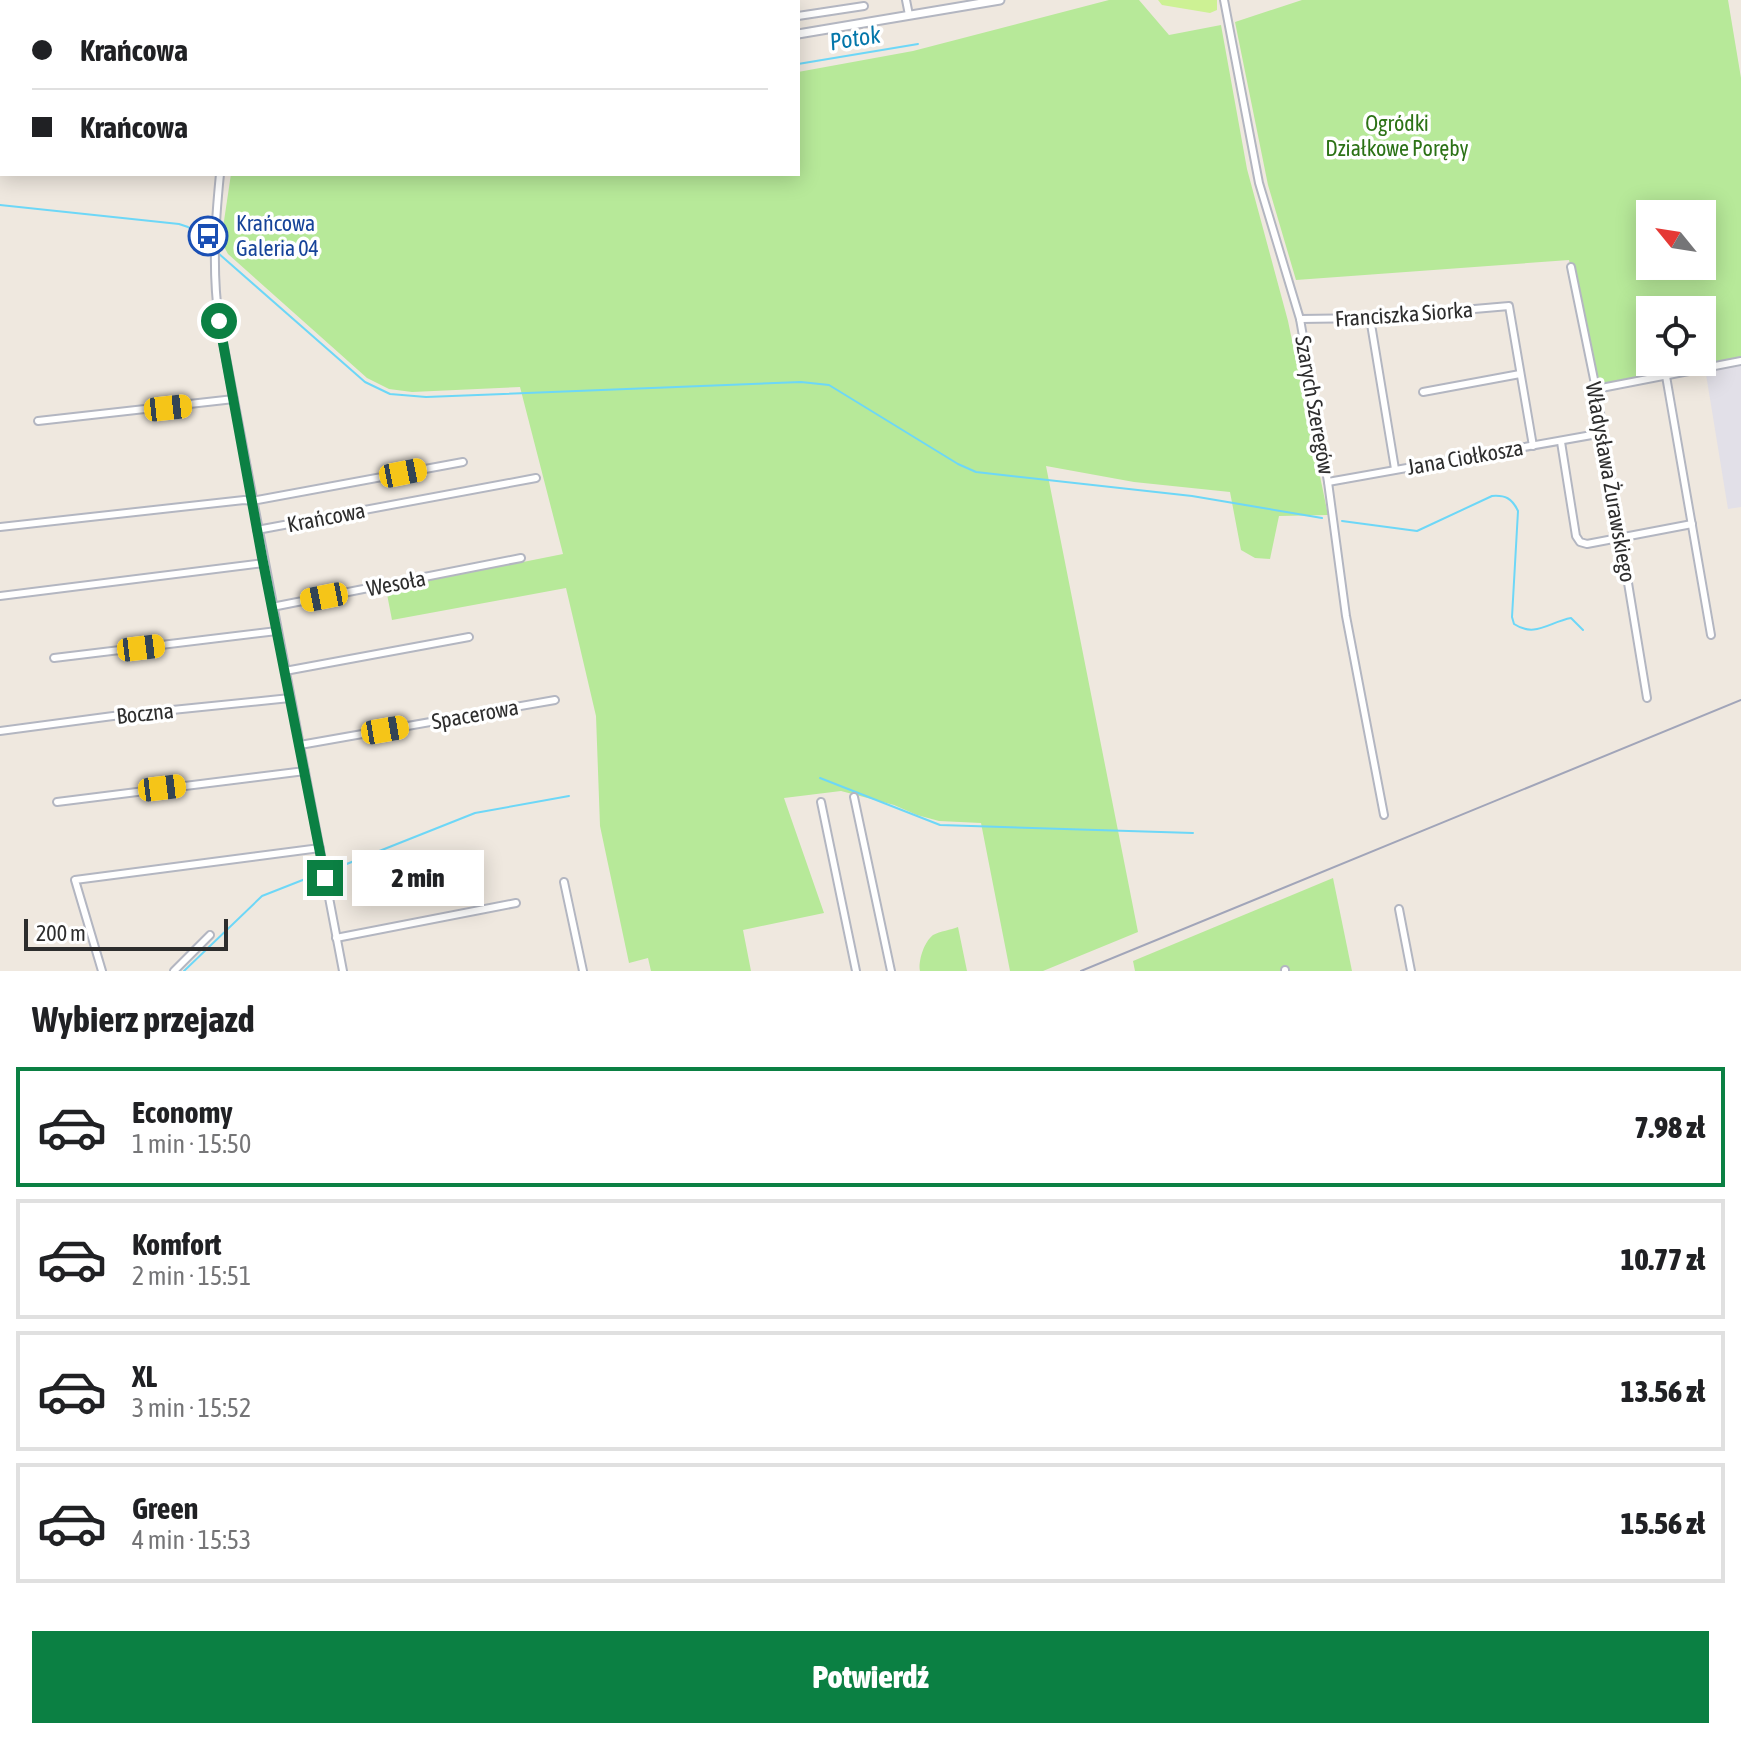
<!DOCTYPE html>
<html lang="pl">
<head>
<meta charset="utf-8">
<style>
  :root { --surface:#fff; --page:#f6f6f6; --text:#202124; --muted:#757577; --line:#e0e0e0; --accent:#0b8043 }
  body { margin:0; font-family:"Asap Condensed",sans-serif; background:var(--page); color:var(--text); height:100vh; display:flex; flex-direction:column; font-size:30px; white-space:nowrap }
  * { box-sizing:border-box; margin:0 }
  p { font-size:26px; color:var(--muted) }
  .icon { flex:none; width:44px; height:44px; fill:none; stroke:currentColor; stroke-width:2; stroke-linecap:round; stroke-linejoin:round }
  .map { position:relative; height:971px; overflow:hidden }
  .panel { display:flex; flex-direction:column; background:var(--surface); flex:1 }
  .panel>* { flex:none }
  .banner { position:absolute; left:0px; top:0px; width:800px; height:176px; box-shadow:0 4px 20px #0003; display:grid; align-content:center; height:176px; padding:0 32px; background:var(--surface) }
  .needle { width:52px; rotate:300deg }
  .tools { position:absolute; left:1636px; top:200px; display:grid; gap:16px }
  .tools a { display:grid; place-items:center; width:80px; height:80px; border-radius:0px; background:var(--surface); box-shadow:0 4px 20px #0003; font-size:40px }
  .scale { position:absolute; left:24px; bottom:20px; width:204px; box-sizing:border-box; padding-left:8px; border:4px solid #2d2d2d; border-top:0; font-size:22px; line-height:28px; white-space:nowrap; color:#2d2d2d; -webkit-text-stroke:6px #fff; paint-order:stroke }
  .end { position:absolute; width:36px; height:36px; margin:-18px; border:10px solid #0b8043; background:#fff; box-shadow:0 0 0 4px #fff }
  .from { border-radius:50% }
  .bubble { position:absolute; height:56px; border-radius:0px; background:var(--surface); box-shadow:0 4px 20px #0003; font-size:26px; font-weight:800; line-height:56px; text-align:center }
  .car { position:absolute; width:24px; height:48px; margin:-24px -12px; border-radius:10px; box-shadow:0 0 6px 2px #0007; background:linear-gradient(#f5c518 24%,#345 0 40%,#f5c518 0 76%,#345 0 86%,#f5c518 0) }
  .banner b { display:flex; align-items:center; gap:28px; height:76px; font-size:30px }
  .banner b+b { border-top:2px solid var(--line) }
  .banner i { width:20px; height:20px; background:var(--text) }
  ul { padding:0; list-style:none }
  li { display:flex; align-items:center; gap:24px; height:120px; margin:0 16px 12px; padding:0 16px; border:4px solid var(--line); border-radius:0px }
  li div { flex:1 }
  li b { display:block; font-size:30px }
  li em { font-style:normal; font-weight:800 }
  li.active { border-color:var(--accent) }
  li>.icon { width:72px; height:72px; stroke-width:1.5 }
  h2 { padding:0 32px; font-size:36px; line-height:96px }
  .button { display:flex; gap:16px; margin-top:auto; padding:16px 32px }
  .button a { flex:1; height:92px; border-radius:0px; background:var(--accent); color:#fff; font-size:32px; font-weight:800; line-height:92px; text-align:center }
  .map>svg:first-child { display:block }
  .industrial { fill:#e2e0e8 }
  .green { fill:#b7e999; fill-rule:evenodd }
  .pitch { fill:#cdf194 }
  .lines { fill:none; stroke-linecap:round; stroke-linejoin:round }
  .stream { stroke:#6dd7f7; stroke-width:2 }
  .minor-casing { stroke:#b3b6c1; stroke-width:10 }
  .tertiary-casing { stroke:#b3b6c1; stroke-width:11 }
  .minor { stroke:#fff; stroke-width:6 }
  .tertiary { stroke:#fff; stroke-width:7 }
  .rail { stroke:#a1a5b9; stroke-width:2 }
  .route { stroke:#0b8043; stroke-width:10 }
  .labels { text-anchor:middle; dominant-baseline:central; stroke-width:7; stroke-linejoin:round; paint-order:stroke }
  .park-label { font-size:22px; fill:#2c7216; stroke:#fff }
  .transit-label { font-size:22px; fill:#164399; stroke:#fff; text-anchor:start }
  .street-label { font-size:22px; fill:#2d2d2d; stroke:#fff }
  .water-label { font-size:24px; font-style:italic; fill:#0477aa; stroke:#fff }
</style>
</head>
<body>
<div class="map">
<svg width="1741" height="971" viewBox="0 0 1741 971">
  <rect width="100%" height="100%" fill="#efe8df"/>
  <path class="industrial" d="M 1741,361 L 1741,507 L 1728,509 L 1705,368 Z"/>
  <g class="green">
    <path d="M 1109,0 L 1139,0 L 1169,35 L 1221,25 L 1247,169 L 1288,321 L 1328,515 L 1279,516 L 1270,559 L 1255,558 L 1241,550 L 1230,492 L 1134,482 L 1046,466 L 1138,932 L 1043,971 L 1010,971 L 981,823 L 939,821 L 917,815 L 894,805 L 841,791 L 784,798 L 824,913 L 743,930 L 751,971 L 651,971 L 648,958 L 629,963 L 600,826 L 596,716 L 566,588 L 392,620 L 386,589 L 563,554 L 520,387 L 412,392 L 389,389 L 367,378 L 228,254 L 221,241 L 231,174 L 798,174 L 798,72 L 913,51 Z"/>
    <path d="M 1302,0 L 1728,0 L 1741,78 L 1741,361 L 1596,389 L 1569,260 L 1296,280 L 1268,185 L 1235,22 ZM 1650,214 L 1702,214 L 1702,266 L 1650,266 ZM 1650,310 L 1702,310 L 1702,362 L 1650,362 Z"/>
    <path d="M 1333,878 L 1352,971 L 1135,971 L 1133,961 Z"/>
    <path d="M 958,927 L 967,971 L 920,971 C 918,961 924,942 933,935 C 940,931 951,930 958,927 Z"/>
  </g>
  <path class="pitch" d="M 1158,0 L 1217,0 L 1217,10 L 1210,13 L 1162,5 Z"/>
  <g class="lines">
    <g class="stream">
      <path d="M 167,0 L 171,2"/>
      <path d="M 798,64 L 918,44"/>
      <path d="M 0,205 L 179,224 L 188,227 L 207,242"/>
      <path d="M 218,253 L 365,382 L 390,394 L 426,397 L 801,382 L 829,385 L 958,464 L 976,472 L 1192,496 L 1322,518"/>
      <path d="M 1342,521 L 1417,531 L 1492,496 C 1505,495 1512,498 1518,511 L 1512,617 L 1514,624 C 1535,638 1549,622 1571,618 L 1583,630"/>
      <path d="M 820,778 L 940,825 L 1193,833"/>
      <path d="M 329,871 L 475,813 L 569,796"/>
      <path d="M 184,971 L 262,896 L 318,874"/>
    </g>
    <g class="minor-casing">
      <g id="minor">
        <path d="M 394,0 L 394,2"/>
        <path d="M 508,0 L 508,2"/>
        <path d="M 733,0 L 733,2"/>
        <path d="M 906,0 L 909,15"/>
        <path d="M 1224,0 L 1259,183 L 1300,319 L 1328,482 L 1346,616 L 1384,815"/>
        <path d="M 798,16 L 864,6"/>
        <path d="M 220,174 C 215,224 212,271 219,321 L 343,971"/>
        <path d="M 1571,267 L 1596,389 L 1647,698"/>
        <path d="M 1370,318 L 1395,469"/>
        <path d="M 1300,319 L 1370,318 L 1509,306 L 1533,446"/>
        <path d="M 1666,376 L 1711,635"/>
        <path d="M 1596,389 L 1741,361"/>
        <path d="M 1423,392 L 1520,374"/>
        <path d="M 38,421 L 234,399"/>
        <path d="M 1561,442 L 1576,536 L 1580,542 L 1587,544 L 1692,524"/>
        <path d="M 1328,482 L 1603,433"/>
        <path d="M 0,527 L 244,500 L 252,501 L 463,462"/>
        <path d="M 257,530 L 536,478"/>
        <path d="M 0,596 L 264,563"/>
        <path d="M 272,607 L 521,558"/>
        <path d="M 54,658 L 277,631"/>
        <path d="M 285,671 L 469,637"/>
        <path d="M 0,731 L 113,716 L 290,698"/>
        <path d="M 300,745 L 555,700"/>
        <path d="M 854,797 L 891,971"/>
        <path d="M 57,802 L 305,771"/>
        <path d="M 821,802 L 856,971"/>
        <path d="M 564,882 L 583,971"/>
        <path d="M 1399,909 L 1411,971"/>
        <path d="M 336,938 L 516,903"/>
        <path d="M 1285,970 L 1285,971"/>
        <path d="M 102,971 L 75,880 L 320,848"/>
        <path d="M 174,971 L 210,935"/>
      </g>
    </g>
    <g class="tertiary-casing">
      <g id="tertiary">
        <path d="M 233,0 L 237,2"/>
        <path d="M 798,34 L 1000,0"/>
      </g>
    </g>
    <use href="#minor" class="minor"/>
    <use href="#tertiary" class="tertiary"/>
    <path class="rail" d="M 1081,971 L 1741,700"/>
  </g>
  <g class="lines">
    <path class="route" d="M 219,321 L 262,557 L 325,878"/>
  </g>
  <defs>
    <g id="bus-ring" transform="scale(2)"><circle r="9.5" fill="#fff" stroke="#1a4fb4" stroke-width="1.5"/><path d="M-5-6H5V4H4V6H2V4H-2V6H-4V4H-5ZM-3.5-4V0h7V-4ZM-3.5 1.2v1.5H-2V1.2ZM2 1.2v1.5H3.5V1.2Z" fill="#1a4fb4"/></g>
  </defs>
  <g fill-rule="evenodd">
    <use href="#bus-ring" x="208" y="236"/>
  </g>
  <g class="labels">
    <g class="park-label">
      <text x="1397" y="123">Ogródki<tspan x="1397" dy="25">Działkowe Poręby</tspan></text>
    </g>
    <g class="transit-label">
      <text x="236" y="223">Krańcowa<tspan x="236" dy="25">Galeria 04</tspan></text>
    </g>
    <g class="street-label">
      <text transform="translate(1404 314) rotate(-4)">Franciszka Siorka</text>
      <text transform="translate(1315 405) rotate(80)">Szarych Szeregów</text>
      <text transform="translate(1465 457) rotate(-10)">Jana Ciołkosza</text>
      <text transform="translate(1611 482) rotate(80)">Władysława Żurawskiego</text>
      <text transform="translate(326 517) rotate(-11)">Krańcowa</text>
      <text transform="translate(396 583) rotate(-11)">Wesoła</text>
      <text transform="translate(145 713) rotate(-6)">Boczna</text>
      <text transform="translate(475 714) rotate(-10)">Spacerowa</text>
    </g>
    <g class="water-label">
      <text transform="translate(855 38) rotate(-9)">Potok</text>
    </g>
  </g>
</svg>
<div class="tools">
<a><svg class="needle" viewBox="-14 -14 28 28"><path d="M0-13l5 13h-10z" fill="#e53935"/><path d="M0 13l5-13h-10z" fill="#757577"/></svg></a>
<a><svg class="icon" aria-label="locate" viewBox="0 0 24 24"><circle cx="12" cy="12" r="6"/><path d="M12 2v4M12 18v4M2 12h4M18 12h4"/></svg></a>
</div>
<div class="scale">200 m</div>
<i class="end from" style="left:219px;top:321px"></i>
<i class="end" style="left:325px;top:878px"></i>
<div class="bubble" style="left:352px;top:850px;width:132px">2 min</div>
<i class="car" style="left:168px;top:408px;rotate:84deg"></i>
<i class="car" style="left:403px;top:473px;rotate:79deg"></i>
<i class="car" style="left:324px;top:597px;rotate:259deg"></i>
<i class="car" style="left:141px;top:648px;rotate:83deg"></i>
<i class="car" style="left:385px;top:730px;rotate:80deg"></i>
<i class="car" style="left:162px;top:788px;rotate:83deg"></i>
<div class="banner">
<b><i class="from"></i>Krańcowa</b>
<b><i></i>Krańcowa</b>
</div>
</div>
<section class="panel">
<h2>Wybierz przejazd</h2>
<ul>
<li class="active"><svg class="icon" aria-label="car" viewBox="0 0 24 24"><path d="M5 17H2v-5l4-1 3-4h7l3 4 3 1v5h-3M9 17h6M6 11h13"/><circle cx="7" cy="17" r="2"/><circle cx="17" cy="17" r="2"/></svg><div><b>Economy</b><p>1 min · 15:50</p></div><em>7.98 zł</em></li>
<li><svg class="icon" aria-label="car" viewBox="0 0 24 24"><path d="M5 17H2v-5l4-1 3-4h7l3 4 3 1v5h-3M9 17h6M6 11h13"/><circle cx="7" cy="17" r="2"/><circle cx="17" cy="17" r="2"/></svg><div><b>Komfort</b><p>2 min · 15:51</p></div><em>10.77 zł</em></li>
<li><svg class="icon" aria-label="car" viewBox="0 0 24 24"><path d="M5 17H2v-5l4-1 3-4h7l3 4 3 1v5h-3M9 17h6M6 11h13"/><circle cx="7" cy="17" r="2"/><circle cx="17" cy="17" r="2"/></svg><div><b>XL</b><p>3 min · 15:52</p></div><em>13.56 zł</em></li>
<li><svg class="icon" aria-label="car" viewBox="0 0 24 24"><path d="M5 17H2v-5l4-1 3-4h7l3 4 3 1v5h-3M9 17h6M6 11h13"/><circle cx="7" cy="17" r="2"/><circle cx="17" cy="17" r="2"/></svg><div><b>Green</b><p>4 min · 15:53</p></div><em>15.56 zł</em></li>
</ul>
<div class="button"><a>Potwierdź</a></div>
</section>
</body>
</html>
